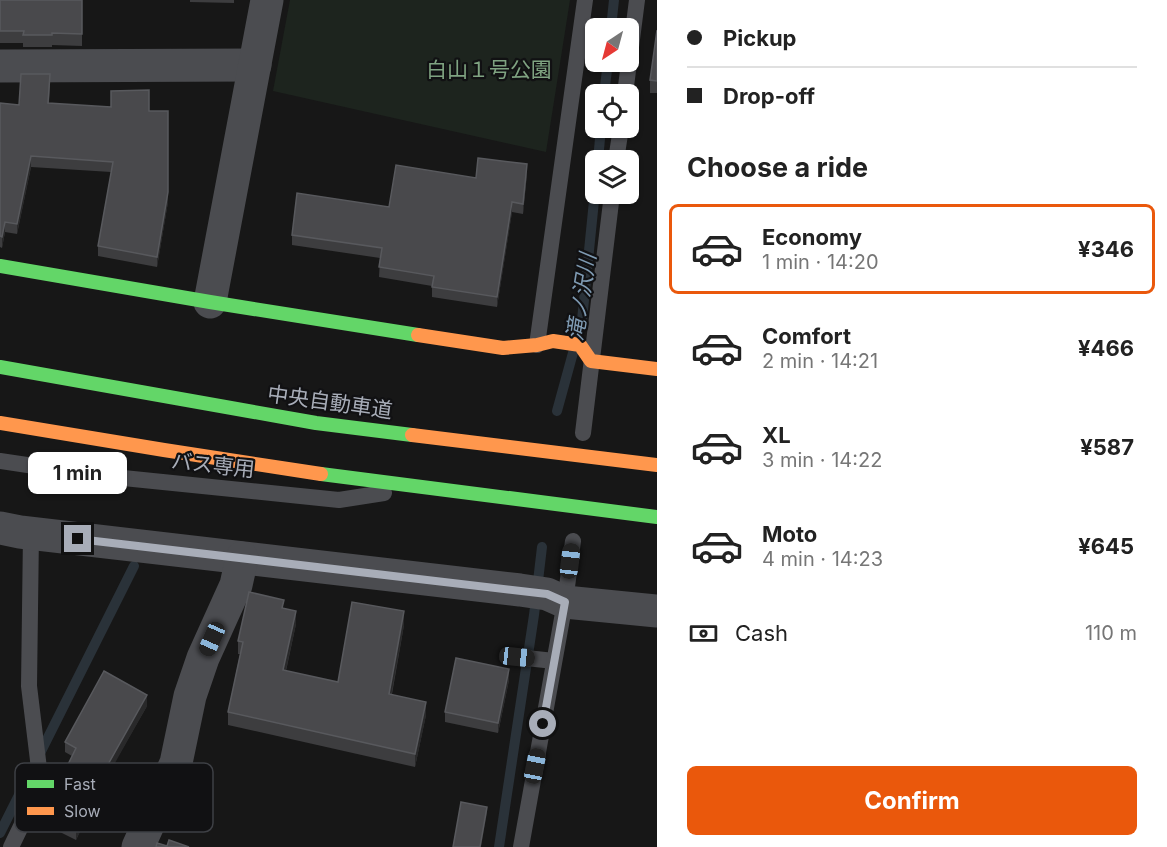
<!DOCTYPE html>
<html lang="en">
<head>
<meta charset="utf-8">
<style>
  :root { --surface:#fff; --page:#f2f2f2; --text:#222; --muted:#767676; --line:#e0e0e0; --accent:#ea580c }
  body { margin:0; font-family:Inter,"Noto Sans JP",sans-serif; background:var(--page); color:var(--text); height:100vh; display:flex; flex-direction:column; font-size:22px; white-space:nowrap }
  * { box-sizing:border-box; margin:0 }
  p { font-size:20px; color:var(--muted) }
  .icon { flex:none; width:33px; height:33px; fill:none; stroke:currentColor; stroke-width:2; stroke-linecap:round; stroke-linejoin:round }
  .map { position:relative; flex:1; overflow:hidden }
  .side { display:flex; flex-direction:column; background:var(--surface); width:510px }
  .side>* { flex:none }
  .banner { display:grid; align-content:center; height:132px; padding:0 30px; background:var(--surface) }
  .needle { width:39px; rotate:216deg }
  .controls { position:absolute; left:585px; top:18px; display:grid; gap:12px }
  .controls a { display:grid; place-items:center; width:54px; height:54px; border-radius:9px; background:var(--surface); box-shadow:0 2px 4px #0004; font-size:30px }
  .end { position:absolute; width:27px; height:27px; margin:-14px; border:8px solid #a8adb8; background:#111; box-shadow:0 0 0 3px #111 }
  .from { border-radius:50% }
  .bubble { position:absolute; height:42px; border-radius:9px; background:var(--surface); box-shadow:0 2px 4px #0004; font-size:20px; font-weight:700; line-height:42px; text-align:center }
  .car { position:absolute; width:18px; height:36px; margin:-18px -9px; border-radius:8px; box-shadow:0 0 4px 2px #0007; background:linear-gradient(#222 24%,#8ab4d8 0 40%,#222 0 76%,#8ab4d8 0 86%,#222 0) }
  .banner b { display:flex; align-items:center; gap:21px; height:57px; font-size:22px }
  .banner b+b { border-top:2px solid var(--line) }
  .banner i { width:15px; height:15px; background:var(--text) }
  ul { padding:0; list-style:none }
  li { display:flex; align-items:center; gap:18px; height:90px; margin:0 12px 9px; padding:0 18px; border:3px solid transparent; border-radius:9px }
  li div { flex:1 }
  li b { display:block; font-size:22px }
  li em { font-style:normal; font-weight:700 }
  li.current { border-color:var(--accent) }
  li>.icon { width:54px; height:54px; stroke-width:1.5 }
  h2 { padding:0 30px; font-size:27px; line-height:72px }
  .pay { display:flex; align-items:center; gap:15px; height:66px; padding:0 30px; font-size:22px }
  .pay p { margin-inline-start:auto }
  .cta { display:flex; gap:12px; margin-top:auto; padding:12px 30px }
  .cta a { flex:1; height:69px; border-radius:9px; background:var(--accent); color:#fff; font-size:24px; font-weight:700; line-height:69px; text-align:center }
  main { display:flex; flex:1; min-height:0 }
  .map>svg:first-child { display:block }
  .green { fill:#1d241e }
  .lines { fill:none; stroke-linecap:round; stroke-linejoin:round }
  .stream { stroke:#2a3239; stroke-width:10 }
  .lane { stroke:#4b4c50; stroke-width:16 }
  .street { stroke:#4b4c50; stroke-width:33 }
  .fast { stroke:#63d668; stroke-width:14 }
  .slow { stroke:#ff974d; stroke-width:14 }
  .wall { fill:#3d3d3f }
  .shaded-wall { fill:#29292a }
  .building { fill:#49494c; stroke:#58595d; stroke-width:1.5 }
  .route { stroke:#a8adb8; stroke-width:8 }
  .labels { text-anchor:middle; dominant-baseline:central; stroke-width:4.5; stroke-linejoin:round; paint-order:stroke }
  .park-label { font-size:21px; fill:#7fa381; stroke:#111113 }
  .street-label { font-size:21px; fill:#a8adb8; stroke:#111113 }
  .water-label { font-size:22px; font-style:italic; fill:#7f9bb3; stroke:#111113 }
  .key { fill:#111113; stroke:#3e4045; stroke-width:1.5 }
  .key-label { font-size:16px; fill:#a8adb8 }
</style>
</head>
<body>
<main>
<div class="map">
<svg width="657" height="847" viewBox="0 0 657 847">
  <rect width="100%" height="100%" fill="#171717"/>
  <path class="green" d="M 290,0 L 570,0 L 546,152 L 273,91 Z"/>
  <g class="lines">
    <g class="stream">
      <path d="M 611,28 L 614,0"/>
      <path d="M 604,94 L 608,62"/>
      <path d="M 598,160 L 601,128"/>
      <path d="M 557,411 L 582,320 L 596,181"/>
      <path d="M 0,833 L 134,566"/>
      <path d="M 499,847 L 534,615 L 542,547"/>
    </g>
    <g class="lane">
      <path d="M 625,94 L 637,0"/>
      <path d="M 616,160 L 621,128"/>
      <path d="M 537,345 L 585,0"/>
      <path d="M 583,433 L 612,194"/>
      <path d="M 0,461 L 94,475 L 339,500 L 384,493"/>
      <path d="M 517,657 L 554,661"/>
      <path d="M 11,847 L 41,785 L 29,686 L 31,533"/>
      <path d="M 521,847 L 565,602 L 573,541"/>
    </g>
    <g class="street">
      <path d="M 0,66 L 255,65"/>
      <path d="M 210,302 L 267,0"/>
      <path d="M 0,528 L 20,532 L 520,590 L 547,594 L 565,602 L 657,611"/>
      <path d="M 138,847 L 176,763 L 190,696 L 203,658 L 236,585 L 242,558"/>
    </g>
    <g class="fast">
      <path d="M 0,266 L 210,302 L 418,335"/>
      <path d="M 0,367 L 316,423 L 412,435"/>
      <path d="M 321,474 L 657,517"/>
    </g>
    <g class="slow">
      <path d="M 418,335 L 503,348 L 537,345 L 553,341 L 580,345 L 591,361 L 657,369"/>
      <path d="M 0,423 L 164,450 L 321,474"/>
      <path d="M 412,435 L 657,465"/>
    </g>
  </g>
  <g class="wall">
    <path d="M 0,0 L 82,0 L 82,46 L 52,45 L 52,47 L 23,47 L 23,43 L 0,43 Z"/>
    <path d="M 190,0 L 234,0 L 234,3 L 190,2 Z"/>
    <path d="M 657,30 L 657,93 L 650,93 L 650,80 Z"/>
    <path d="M 50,85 L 49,103 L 149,111 L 168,202 L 157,267 L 98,256 L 98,246 L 111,172 L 31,167 L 17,234 L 5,232 L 2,248 L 0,247 L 0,103 L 19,105 Z"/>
    <path d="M 527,174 L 523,214 L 512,212 L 497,307 L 432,297 L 432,286 L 379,277 L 380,258 L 292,245 L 292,235 L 389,207 L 476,178 Z"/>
    <path d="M 284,608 L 296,624 L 286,671 L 338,682 L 404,625 L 392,694 L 426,715 L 415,767 L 228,725 L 228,712 L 240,654 L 238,654 L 238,641 Z"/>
    <path d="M 509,680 L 498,733 L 445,722 L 445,712 Z"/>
    <path d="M 147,706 L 101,786 L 109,800 L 95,828 L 84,823 L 76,840 L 44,824 L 44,814 L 72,756 L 65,752 L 65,742 Z"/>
  </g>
  <g class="shaded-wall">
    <path d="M 31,156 L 31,167 L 17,234 L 17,224 Z"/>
    <path d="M 527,164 L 527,174 L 523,214 L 523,204 Z"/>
    <path d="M 168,192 L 168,202 L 157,267 L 157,257 Z"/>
    <path d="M 512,202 L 512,212 L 497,307 L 497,297 Z"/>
    <path d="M 5,222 L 5,232 L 2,248 L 2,237 Z"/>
    <path d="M 296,611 L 296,624 L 283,683 L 283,670 Z"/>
    <path d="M 404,611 L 404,625 L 389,707 L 389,694 Z"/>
    <path d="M 509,669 L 509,680 L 498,733 L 498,723 Z"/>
    <path d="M 147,695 L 147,706 L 97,795 L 97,784 Z"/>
    <path d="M 426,702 L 426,715 L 415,767 L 415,754 Z"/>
    <path d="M 109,790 L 109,800 L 95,828 L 95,818 Z"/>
    <path d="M 487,807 L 487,813 L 481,847 L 480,847 Z"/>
    <path d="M 84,813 L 84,823 L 76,840 L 76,830 Z"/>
  </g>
  <g class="building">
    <path d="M 0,0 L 82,0 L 82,34 L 52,33 L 52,35 L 23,35 L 24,31 L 0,31 Z"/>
    <path d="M 657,30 L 657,81 L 650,80 Z"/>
    <path d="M 21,74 L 50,74 L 48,103 L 111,107 L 111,91 L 149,90 L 149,111 L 168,111 L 168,192 L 157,257 L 98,246 L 113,162 L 31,156 L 17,224 L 5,222 L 2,237 L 0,236 L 0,103 L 19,105 Z"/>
    <path d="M 478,158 L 527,164 L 523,204 L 512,202 L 497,297 L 432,287 L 434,276 L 379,267 L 382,248 L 292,235 L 297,193 L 389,207 L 396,165 L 476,178 Z"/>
    <path d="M 249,592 L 284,600 L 282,608 L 296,611 L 283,670 L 338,682 L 352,602 L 404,611 L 389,694 L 426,702 L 415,754 L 228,712 L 243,642 L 238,641 Z"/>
    <path d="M 456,658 L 509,669 L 498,723 L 445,712 Z"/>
    <path d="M 104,671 L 147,695 L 97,784 L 109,790 L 95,818 L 84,813 L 76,830 L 44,814 L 76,748 L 65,742 Z"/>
    <path d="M 461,802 L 487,807 L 480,847 L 453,847 Z"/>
    <path d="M 169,840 L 189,847 L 156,847 L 157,843 L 167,846 Z"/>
  </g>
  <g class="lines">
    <path class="route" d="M 78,539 L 547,594 L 565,602 L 543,724"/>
  </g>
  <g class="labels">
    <g class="park-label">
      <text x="489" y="69">白山１号公園</text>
    </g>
    <g class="street-label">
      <text transform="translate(330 402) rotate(8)">中央自動車道</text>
      <text transform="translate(213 465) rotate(6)">バス専用</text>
    </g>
    <g class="water-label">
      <text transform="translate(581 297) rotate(-81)">滝ノ沢川</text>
    </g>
  </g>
  <rect x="15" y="763" width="198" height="69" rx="9" class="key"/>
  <rect x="27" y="780" width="27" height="8" fill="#63d668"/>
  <rect x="27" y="807" width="27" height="8" fill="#ff974d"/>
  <g class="key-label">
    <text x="64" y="790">Fast</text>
    <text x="64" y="817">Slow</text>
  </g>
</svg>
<div class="controls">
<a><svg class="needle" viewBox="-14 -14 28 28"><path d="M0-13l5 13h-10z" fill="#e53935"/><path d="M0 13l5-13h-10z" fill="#767676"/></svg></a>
<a><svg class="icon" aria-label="locate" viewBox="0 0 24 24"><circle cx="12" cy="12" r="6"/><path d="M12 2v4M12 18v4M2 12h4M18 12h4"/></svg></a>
<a><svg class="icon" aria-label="layers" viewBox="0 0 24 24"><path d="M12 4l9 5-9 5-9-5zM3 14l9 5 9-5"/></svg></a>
</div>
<i class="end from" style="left:543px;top:724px"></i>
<i class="end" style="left:78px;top:539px"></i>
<div class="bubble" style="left:28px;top:452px;width:99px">1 min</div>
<i class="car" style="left:570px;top:561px;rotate:7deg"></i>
<i class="car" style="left:212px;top:639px;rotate:204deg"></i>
<i class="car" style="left:517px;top:657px;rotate:96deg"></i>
<i class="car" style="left:535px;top:766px;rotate:11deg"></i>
</div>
<section class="side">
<div class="banner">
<b><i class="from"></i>Pickup</b>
<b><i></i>Drop-off</b>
</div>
<h2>Choose a ride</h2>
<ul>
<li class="current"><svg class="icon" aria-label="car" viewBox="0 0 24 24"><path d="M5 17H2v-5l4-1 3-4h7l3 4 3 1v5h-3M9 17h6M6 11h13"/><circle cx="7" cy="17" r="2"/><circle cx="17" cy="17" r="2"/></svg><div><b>Economy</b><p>1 min · 14:20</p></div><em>¥346</em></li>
<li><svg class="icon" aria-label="car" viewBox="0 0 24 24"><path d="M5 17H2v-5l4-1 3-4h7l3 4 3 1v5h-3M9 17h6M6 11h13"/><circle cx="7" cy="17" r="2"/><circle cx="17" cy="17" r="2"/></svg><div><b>Comfort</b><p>2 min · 14:21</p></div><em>¥466</em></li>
<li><svg class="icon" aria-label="car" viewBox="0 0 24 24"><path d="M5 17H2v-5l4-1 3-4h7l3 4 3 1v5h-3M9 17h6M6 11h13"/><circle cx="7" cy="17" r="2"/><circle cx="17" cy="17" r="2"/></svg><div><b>XL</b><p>3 min · 14:22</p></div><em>¥587</em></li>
<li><svg class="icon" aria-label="car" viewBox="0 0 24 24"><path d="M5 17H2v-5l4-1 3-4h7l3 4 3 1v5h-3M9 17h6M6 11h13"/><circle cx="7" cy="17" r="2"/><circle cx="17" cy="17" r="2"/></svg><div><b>Moto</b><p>4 min · 14:23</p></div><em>¥645</em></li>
</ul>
<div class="pay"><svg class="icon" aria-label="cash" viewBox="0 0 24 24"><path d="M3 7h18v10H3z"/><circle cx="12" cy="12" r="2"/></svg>Cash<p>110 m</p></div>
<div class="cta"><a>Confirm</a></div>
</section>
</main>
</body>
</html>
